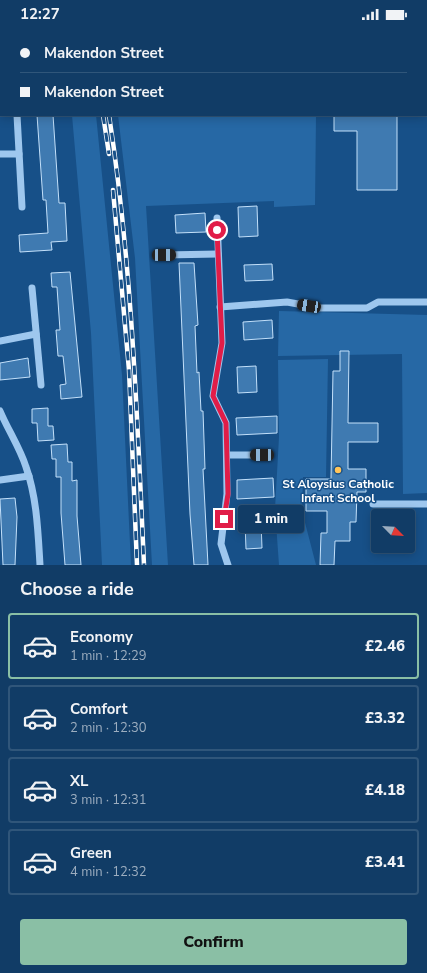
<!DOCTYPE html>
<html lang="en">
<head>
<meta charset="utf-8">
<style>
  :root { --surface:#113c66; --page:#1a436c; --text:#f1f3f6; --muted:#9cadbf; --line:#30567a; --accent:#8abfa5 }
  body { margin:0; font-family:"Nunito Sans",sans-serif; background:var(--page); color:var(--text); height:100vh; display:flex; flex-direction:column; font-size:15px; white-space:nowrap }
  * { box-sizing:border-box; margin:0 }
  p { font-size:13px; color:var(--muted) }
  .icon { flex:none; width:22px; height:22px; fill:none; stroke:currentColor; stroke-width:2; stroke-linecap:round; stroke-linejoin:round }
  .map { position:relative; height:537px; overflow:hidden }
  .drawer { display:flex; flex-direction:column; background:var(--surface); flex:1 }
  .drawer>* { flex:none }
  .banner { position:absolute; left:0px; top:0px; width:427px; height:88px; box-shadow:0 2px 10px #0003,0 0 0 1px var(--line); display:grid; align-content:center; height:88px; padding:0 20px; background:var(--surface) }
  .needle { width:26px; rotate:114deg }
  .buttons { position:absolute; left:371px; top:481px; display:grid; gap:8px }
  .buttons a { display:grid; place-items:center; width:44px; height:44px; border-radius:4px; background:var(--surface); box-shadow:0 2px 10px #0003,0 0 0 1px var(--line); font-size:20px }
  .end { position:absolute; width:18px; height:18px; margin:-9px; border:5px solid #e11d48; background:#fff; box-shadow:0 0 0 2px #fff }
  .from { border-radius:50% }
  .bubble { position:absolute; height:28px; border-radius:4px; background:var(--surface); box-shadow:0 2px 10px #0003,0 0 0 1px var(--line); font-size:13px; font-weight:800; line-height:28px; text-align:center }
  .car { position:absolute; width:12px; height:24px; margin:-12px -6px; border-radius:5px; box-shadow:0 0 3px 1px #0007; background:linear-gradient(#222 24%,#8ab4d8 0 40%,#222 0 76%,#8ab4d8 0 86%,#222 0) }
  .banner b { display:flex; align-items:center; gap:14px; height:38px; font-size:15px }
  .banner b+b { border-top:1px solid var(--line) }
  .banner i { width:10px; height:10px; background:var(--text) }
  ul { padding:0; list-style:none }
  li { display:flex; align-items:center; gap:12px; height:66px; margin:0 8px 6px; padding:0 12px; border:2px solid var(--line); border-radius:4px }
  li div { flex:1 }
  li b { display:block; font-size:15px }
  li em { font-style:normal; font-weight:800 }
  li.active { border-color:var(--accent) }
  li>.icon { width:36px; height:36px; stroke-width:1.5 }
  h2 { padding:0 20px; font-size:18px; line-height:48px }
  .cta { display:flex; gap:8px; margin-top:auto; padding:8px 20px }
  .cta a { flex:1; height:46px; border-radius:4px; background:var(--accent); color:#111; font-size:16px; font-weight:800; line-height:46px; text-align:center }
  .status { display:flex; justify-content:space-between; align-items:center; height:28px; padding:0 20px; background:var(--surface); direction:ltr }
  .status svg { height:11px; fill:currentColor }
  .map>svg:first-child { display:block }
  .green { fill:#2668a5 }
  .building { fill:#3f7ab1; stroke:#c3e0fa }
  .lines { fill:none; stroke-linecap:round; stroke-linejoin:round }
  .minor { stroke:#9ec7ee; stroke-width:7 }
  .rail-casing { stroke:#fff; stroke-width:4.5 }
  .rail { stroke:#175088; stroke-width:3; stroke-dasharray:9; stroke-linecap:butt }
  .route { stroke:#e11d48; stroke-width:5 }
  .poi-dot { fill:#ffc45a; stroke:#175088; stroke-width:1.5 }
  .labels { text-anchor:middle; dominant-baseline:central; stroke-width:3; stroke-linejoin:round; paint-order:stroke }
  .poi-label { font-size:12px; font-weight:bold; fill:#fff; stroke:#175088 }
</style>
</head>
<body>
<div class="status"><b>12:27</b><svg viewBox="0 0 49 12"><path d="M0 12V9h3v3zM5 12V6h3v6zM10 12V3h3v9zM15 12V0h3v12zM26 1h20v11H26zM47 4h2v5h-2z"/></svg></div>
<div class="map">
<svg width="427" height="537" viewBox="0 0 427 537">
  <rect width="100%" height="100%" fill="#175088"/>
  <g class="green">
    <path d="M 227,0 L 427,0 L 427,52 L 426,1 L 223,1 Z"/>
    <path d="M 72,87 L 96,87 L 122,347 L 131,537 L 102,537 L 91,305 Z"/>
    <path d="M 118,87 L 316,87 L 315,177 L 274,179 L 274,173 L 146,178 L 168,537 L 152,537 L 135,230 Z"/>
    <path d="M 279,283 L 427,287 L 427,465 L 403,466 L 402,326 L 278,328 Z"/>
    <path d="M 328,331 L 326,449 L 303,449 L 302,483 L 316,537 L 279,537 L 275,481 L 279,409 L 278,332 Z"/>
  </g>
  <g class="building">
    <path d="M 37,87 L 53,87 L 59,175 L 65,175 L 67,213 L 51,214 L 52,222 L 20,224 L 19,207 L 48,205 L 46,172 L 43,172 Z"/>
    <path d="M 334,87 L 397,87 L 397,162 L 357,162 L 357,103 L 334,103 Z"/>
    <path d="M 257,178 L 258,208 L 239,209 L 238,179 Z"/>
    <path d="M 205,185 L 206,204 L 176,205 L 175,187 Z"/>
    <path d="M 179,235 L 194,235 L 198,297 L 195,298 L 197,345 L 199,344 L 201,383 L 203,383 L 205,441 L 203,441 L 208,537 L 194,537 L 190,486 Z"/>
    <path d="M 272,236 L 273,252 L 245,253 L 244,237 Z"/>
    <path d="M 70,244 L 82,369 L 61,371 L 60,357 L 66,356 L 63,328 L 58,328 L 56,302 L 60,302 L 57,259 L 52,259 L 51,245 Z"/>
    <path d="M 272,292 L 273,310 L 244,312 L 243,294 Z"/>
    <path d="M 340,323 L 349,323 L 348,395 L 378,395 L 378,414 L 348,414 L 348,441 L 366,441 L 366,464 L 357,464 L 356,494 L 350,494 L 350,513 L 335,513 L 334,537 L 320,537 L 321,505 L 327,505 L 327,483 L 306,483 L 306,451 L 331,451 L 333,343 L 340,343 Z"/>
    <path d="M 28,330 L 30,349 L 0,352 L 0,335 Z"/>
    <path d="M 256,338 L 257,364 L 238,365 L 237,339 Z"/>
    <path d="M 48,380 L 48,398 L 53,398 L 54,412 L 38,413 L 37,395 L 32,395 L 32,381 Z"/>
    <path d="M 277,388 L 277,405 L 237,407 L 236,390 Z"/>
    <path d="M 67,416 L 68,434 L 72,434 L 72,453 L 77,452 L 77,488 L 81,537 L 65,537 L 61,485 L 61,449 L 56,449 L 56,431 L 52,431 L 51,417 Z"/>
    <path d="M 273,450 L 274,469 L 237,471 L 237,452 Z"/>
    <path d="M 15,470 L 17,489 L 15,537 L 3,537 L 0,471 Z"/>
    <path d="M 261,494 L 262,520 L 246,521 L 245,495 Z"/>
  </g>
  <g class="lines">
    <g class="minor">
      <path d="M 17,87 L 22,179"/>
      <path d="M 0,126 L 19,126"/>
      <path d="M 217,190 L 222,315 L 213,368 L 226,395 L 227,466 L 221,516 L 228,537"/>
      <path d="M 164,227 L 218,226"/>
      <path d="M 32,260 L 41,357"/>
      <path d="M 220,279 L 287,274 L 320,280 L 367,280 L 378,274 L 427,274"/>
      <path d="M 0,313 L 36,306"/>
      <path d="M 0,383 C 8,402 20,420 26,439 C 37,470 38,504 40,537"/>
      <path d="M 227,427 L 262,427"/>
      <path d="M 0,452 L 29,448"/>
      <path d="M 373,476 L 427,476"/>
    </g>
    <g class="rail-casing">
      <g id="rail">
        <path d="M 89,0 L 89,1"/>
        <path d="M 96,0 L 96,1"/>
        <path d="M 103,87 L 109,126"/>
        <path d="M 109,87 C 132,236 137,387 144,537"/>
        <path d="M 113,162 L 129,342 L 137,537"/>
      </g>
    </g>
    <use href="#rail" class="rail"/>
  </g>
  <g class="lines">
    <path class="route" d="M 217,202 L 222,315 L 213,368 L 226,395 L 228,466 L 224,491"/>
  </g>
  <circle class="poi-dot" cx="338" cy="442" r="4"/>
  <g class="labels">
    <g class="poi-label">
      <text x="338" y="456">St Aloysius Catholic<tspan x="338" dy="14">Infant School</tspan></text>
    </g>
  </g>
</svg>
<div class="buttons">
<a><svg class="needle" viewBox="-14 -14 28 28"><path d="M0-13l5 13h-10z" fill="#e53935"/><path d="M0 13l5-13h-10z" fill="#9cadbf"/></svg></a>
</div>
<i class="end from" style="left:217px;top:202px"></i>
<i class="end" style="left:224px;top:491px"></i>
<div class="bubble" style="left:238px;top:477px;width:66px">1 min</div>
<i class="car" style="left:164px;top:227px;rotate:89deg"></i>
<i class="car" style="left:309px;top:278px;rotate:279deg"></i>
<i class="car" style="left:262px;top:427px;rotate:270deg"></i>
<div class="banner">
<b><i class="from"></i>Makendon Street</b>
<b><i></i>Makendon Street</b>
</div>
</div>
<section class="drawer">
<h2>Choose a ride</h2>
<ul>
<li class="active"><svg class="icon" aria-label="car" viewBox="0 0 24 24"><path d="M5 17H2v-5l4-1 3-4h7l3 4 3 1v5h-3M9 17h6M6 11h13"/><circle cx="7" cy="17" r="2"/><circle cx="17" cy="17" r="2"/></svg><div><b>Economy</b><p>1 min · 12:29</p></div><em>£2.46</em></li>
<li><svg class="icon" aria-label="car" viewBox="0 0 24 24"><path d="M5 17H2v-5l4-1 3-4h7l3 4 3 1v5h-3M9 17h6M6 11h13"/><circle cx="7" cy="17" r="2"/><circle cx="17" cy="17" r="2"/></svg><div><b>Comfort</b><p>2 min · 12:30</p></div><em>£3.32</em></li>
<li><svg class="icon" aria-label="car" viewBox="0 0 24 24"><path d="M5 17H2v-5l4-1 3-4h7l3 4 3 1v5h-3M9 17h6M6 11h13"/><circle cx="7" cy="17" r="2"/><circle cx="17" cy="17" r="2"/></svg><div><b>XL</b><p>3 min · 12:31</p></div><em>£4.18</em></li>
<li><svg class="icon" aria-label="car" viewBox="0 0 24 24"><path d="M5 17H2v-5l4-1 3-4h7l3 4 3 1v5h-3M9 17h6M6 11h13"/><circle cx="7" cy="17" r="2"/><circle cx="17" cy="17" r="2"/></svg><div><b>Green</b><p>4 min · 12:32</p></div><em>£3.41</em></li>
</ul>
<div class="cta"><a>Confirm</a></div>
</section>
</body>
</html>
